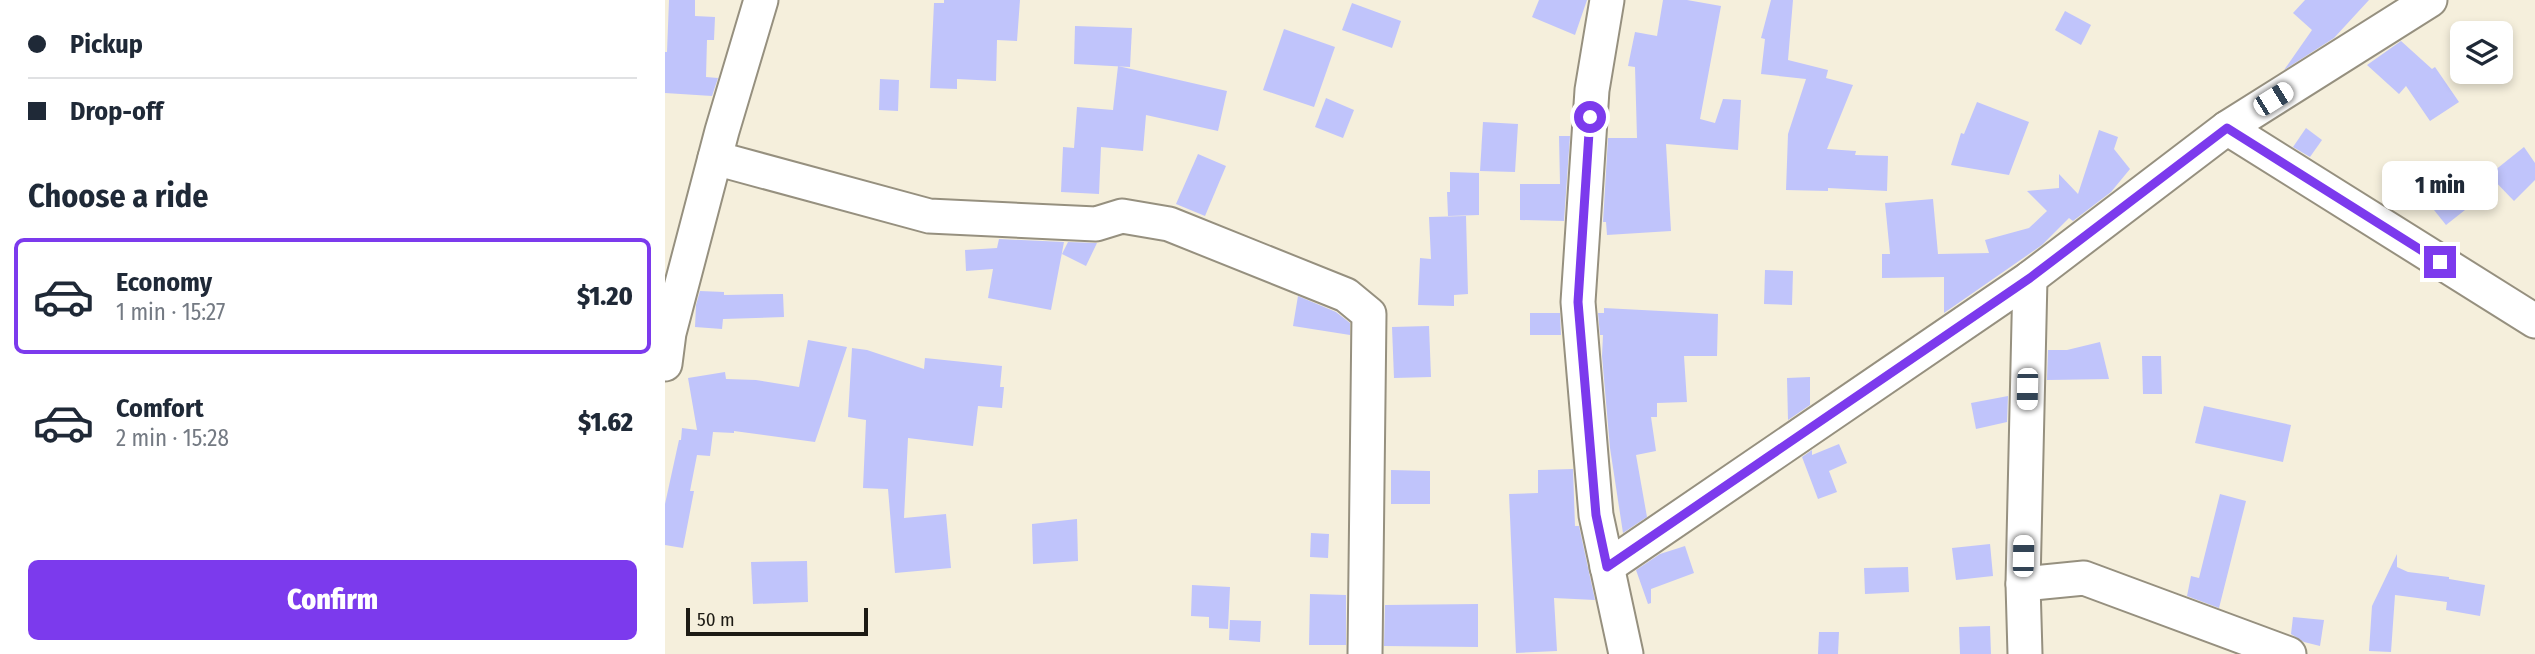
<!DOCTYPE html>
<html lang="en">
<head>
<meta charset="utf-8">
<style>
  :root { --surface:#fff; --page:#f6f6f7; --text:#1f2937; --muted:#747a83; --line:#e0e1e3; --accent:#7c3aed }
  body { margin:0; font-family:"Fira Sans Condensed",sans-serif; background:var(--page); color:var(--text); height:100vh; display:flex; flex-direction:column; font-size:26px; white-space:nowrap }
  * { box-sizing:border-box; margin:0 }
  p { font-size:23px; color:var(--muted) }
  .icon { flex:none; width:38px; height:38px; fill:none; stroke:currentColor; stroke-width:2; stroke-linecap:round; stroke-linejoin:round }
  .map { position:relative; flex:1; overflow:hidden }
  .panel { display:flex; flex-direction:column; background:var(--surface); width:665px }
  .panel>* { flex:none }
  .top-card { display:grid; align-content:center; height:154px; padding:0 28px; background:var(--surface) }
  .controls { position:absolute; left:1785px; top:21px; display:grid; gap:14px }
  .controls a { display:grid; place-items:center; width:63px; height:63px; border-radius:10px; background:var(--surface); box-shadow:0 4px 10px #0003; font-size:35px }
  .scale { position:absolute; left:21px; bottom:18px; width:182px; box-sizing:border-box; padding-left:7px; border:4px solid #1d1b14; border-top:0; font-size:19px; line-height:24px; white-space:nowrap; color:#1d1b14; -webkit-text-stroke:5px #f5efdc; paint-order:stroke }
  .end { position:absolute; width:32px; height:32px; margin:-16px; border:9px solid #7c3aed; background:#fff; box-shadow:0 0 0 4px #fff }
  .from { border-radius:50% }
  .bubble { position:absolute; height:49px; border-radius:10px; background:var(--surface); box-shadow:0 4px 10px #0003; font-size:23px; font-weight:800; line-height:49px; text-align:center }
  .car { position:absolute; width:21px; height:42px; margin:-21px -10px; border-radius:9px; box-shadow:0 0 5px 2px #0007; background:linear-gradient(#fff 24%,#345 0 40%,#fff 0 76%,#345 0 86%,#fff 0) }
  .top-card b { display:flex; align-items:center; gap:24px; height:66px; font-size:26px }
  .top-card b+b { border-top:2px solid var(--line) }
  .top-card i { width:18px; height:18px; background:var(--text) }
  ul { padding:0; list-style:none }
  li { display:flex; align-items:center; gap:21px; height:116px; margin:0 14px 10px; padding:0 14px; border:4px solid transparent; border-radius:10px }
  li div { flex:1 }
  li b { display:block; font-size:26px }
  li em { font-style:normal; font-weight:800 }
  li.on { border-color:var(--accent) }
  li>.icon { width:63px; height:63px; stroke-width:1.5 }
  h2 { padding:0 28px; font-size:32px; line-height:84px }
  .button { display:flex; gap:14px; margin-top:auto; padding:14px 28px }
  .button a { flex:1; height:80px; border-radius:10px; background:var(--accent); color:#fff; font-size:28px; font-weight:800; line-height:80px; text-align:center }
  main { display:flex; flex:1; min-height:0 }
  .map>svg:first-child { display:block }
  .building { fill:#c0c4fb }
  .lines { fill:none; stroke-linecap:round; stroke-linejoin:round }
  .minor-casing { stroke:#96907f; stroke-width:37 }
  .minor { stroke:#fff; stroke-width:33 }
  .route { stroke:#7c3aed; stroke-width:9 }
</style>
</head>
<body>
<main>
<section class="panel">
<div class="top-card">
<b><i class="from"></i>Pickup</b>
<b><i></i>Drop-off</b>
</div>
<h2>Choose a ride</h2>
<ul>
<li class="on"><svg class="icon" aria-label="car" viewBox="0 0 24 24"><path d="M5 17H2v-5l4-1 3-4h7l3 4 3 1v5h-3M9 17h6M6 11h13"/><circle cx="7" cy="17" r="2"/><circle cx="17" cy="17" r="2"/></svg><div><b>Economy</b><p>1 min · 15:27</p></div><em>$1.20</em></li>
<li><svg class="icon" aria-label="car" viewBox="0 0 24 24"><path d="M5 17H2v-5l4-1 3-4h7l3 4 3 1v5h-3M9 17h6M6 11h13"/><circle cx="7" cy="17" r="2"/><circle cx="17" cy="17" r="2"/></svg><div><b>Comfort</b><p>2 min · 15:28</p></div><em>$1.62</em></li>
</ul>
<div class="button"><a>Confirm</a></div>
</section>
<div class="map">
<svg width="1870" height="654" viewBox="0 0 1870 654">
  <rect width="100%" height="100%" fill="#f5efdc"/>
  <g class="building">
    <path d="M 4,0 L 30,0 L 30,16 L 50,17 L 49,40 L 42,40 L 41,77 L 53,78 L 47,96 L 0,93 L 0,52 L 2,52 Z"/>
    <path d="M 279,0 L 355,0 L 352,41 L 332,40 L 331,81 L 292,79 L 292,89 L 265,88 L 269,3 L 279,3 Z"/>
    <path d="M 874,0 L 922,0 L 910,35 L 867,17 Z"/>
    <path d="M 998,0 L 1022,0 L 1056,6 L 1035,119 L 1050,123 L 1058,99 L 1076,100 L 1073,150 L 1001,144 L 1006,231 L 942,235 L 941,222 L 938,222 L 943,138 L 972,138 L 970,67 L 963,66 L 970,32 L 992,36 Z"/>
    <path d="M 1106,0 L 1128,0 L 1123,60 L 1163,70 L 1161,78 L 1188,85 L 1162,149 L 1191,151 L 1190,155 L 1223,156 L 1222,191 L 1163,188 L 1163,191 L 1121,190 L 1123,134 L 1141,79 L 1096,74 L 1100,39 L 1096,38 Z"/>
    <path d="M 1640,0 L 1704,0 L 1669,38 L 1619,70 L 1647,30 L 1628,13 Z"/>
    <path d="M 687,3 L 736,21 L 727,48 L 677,30 Z"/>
    <path d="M 1400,11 L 1426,25 L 1416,45 L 1390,30 Z"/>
    <path d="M 410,26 L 467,28 L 465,67 L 409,64 Z"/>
    <path d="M 619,29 L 670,47 L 649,107 L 598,90 Z"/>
    <path d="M 1736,41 L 1767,69 L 1770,67 L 1794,102 L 1765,121 L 1741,86 L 1734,94 L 1702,65 Z"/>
    <path d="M 453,66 L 562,91 L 553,131 L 481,115 L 478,151 L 436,147 L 434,194 L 396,192 L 398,147 L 409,148 L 412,107 L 448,110 Z"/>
    <path d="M 215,79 L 234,80 L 233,111 L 214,110 Z"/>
    <path d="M 661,98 L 689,110 L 678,138 L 650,127 Z"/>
    <path d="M 1312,102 L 1364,122 L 1344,175 L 1286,165 L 1296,133 L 1299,134 Z"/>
    <path d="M 818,122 L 853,124 L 850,172 L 815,171 Z"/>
    <path d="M 1641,128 L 1657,140 L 1645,157 L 1628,147 Z"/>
    <path d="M 1434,130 L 1453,137 L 1449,149 L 1465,169 L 1446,192 L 1408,221 L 1404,218 L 1377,245 L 1279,313 L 1279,277 L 1217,278 L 1217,254 L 1225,254 L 1220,203 L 1268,199 L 1273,254 L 1324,253 L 1320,240 L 1364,228 L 1382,211 L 1362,191 L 1394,188 L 1394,174 L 1413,194 Z"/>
    <path d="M 894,136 L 905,136 L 899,221 L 855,220 L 855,184 L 895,184 Z"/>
    <path d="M 1859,147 L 1870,163 L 1870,180 L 1849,201 L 1824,175 Z"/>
    <path d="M 533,154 L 561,166 L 540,216 L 511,204 Z"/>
    <path d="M 1805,163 L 1824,191 L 1781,225 L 1757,195 Z"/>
    <path d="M 1737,166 L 1758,188 L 1745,201 L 1723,179 Z"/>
    <path d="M 785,172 L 814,173 L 814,215 L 783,216 L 782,192 L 785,192 Z"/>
    <path d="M 801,216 L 803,294 L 789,295 L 789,306 L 753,305 L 755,258 L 766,259 L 764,217 Z"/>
    <path d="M 334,239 L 399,242 L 386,310 L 323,298 L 328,269 L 301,271 L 300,250 L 332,248 Z"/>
    <path d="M 403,242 L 432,243 L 421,266 L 397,254 Z"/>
    <path d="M 1100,270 L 1128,271 L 1127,305 L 1099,304 Z"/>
    <path d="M 35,291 L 59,292 L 59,295 L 118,294 L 119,317 L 58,319 L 57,329 L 30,327 L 31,305 Z"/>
    <path d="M 633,296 L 671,312 L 685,323 L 685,335 L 628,326 Z"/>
    <path d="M 939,308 L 1053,314 L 1052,356 L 1019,356 L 1022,402 L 992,403 L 992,417 L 986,417 L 991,451 L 971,455 L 982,517 L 958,533 L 945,448 L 937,356 L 938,335 L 935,335 L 933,313 L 939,313 Z"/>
    <path d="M 865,313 L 895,313 L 896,335 L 865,335 Z"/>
    <path d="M 764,326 L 766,377 L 729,378 L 727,327 Z"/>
    <path d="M 143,340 L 182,347 L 150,442 L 69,431 L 69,433 L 48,432 L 45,456 L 32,455 L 25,491 L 29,491 L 18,548 L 0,545 L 0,504 L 14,440 L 16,440 L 17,428 L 32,430 L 23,378 L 60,372 L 61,379 L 91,380 L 134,387 Z"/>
    <path d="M 1435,342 L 1444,379 L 1382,380 L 1383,350 L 1402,350 Z"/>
    <path d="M 187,348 L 202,350 L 259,369 L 260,358 L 337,366 L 335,387 L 339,387 L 337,408 L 313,406 L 308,446 L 243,438 L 239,518 L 281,514 L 286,568 L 230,573 L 223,489 L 198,488 L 201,420 L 183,417 Z"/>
    <path d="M 1477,356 L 1496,356 L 1497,394 L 1478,394 Z"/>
    <path d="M 1145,377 L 1145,405 L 1123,420 L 1122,378 Z"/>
    <path d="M 1343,396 L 1342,422 L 1311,429 L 1306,403 Z"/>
    <path d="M 1539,406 L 1626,425 L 1618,462 L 1530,443 Z"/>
    <path d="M 1174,444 L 1182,463 L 1164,471 L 1172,492 L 1153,499 L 1137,457 L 1147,450 L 1147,455 Z"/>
    <path d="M 908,469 L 910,526 L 914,526 L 930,600 L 889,598 L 892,651 L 851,653 L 844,494 L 873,493 L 873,470 Z"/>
    <path d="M 726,470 L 765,471 L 765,504 L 726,504 Z"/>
    <path d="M 1555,494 L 1581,501 L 1554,608 L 1522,596 L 1526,576 L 1534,578 Z"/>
    <path d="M 412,519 L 413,561 L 368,564 L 367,524 Z"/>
    <path d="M 646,533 L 664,534 L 663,558 L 645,557 Z"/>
    <path d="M 1325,544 L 1328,576 L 1291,580 L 1287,548 Z"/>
    <path d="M 1020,546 L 1029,573 L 986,589 L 986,603 L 983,604 L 971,570 L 995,554 Z"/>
    <path d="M 1732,554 L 1732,567 L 1743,572 L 1784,577 L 1784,579 L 1820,585 L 1815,616 L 1781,610 L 1782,602 L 1730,595 L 1726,652 L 1704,651 L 1707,606 Z"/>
    <path d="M 142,561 L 143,602 L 88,604 L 86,562 Z"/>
    <path d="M 1243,567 L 1244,592 L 1200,594 L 1199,568 Z"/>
    <path d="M 527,585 L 565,587 L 563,629 L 544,628 L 544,617 L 526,616 Z"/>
    <path d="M 645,594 L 681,595 L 681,645 L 644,645 Z"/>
    <path d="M 813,604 L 813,647 L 719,646 L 720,605 Z"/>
    <path d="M 1628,617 L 1659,620 L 1655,646 L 1639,642 L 1626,634 Z"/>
    <path d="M 565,620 L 596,621 L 595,642 L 564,640 Z"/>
    <path d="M 1325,626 L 1326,654 L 1295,654 L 1294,627 Z"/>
    <path d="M 1154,632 L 1174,632 L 1173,654 L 1153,654 Z"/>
  </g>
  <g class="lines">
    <g class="minor-casing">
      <g id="minor">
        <path d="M 942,0 L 927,90 L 913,302 L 931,515 L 961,654"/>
        <path d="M 1562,128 L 1765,0"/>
        <path d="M 50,158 L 264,216 L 431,224 L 457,216 L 504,224 L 681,295 L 704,314 L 700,654"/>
        <path d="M 0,364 L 4,333 L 57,131 L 96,0"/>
        <path d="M 942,567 L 1365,278 L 1562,128 L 1870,321"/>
        <path d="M 1358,584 L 1419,578 L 1624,654"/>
        <path d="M 1360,654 L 1358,584 L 1365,278"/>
      </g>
    </g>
    <use href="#minor" class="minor"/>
  </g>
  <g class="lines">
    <path class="route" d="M 925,117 L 913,302 L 931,515 L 942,567 L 1365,278 L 1562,128 L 1775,262"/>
  </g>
</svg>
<div class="controls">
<a><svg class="icon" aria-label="layers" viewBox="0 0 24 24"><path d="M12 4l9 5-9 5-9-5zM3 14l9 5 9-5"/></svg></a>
</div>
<div class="scale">50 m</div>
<i class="end from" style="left:925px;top:117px"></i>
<i class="end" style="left:1775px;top:262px"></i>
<div class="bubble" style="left:1717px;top:161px;width:116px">1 min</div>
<i class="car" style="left:1608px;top:99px;rotate:58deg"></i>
<i class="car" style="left:1362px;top:389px;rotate:181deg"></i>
<i class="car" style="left:1358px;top:556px;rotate:1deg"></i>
</div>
</main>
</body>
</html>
